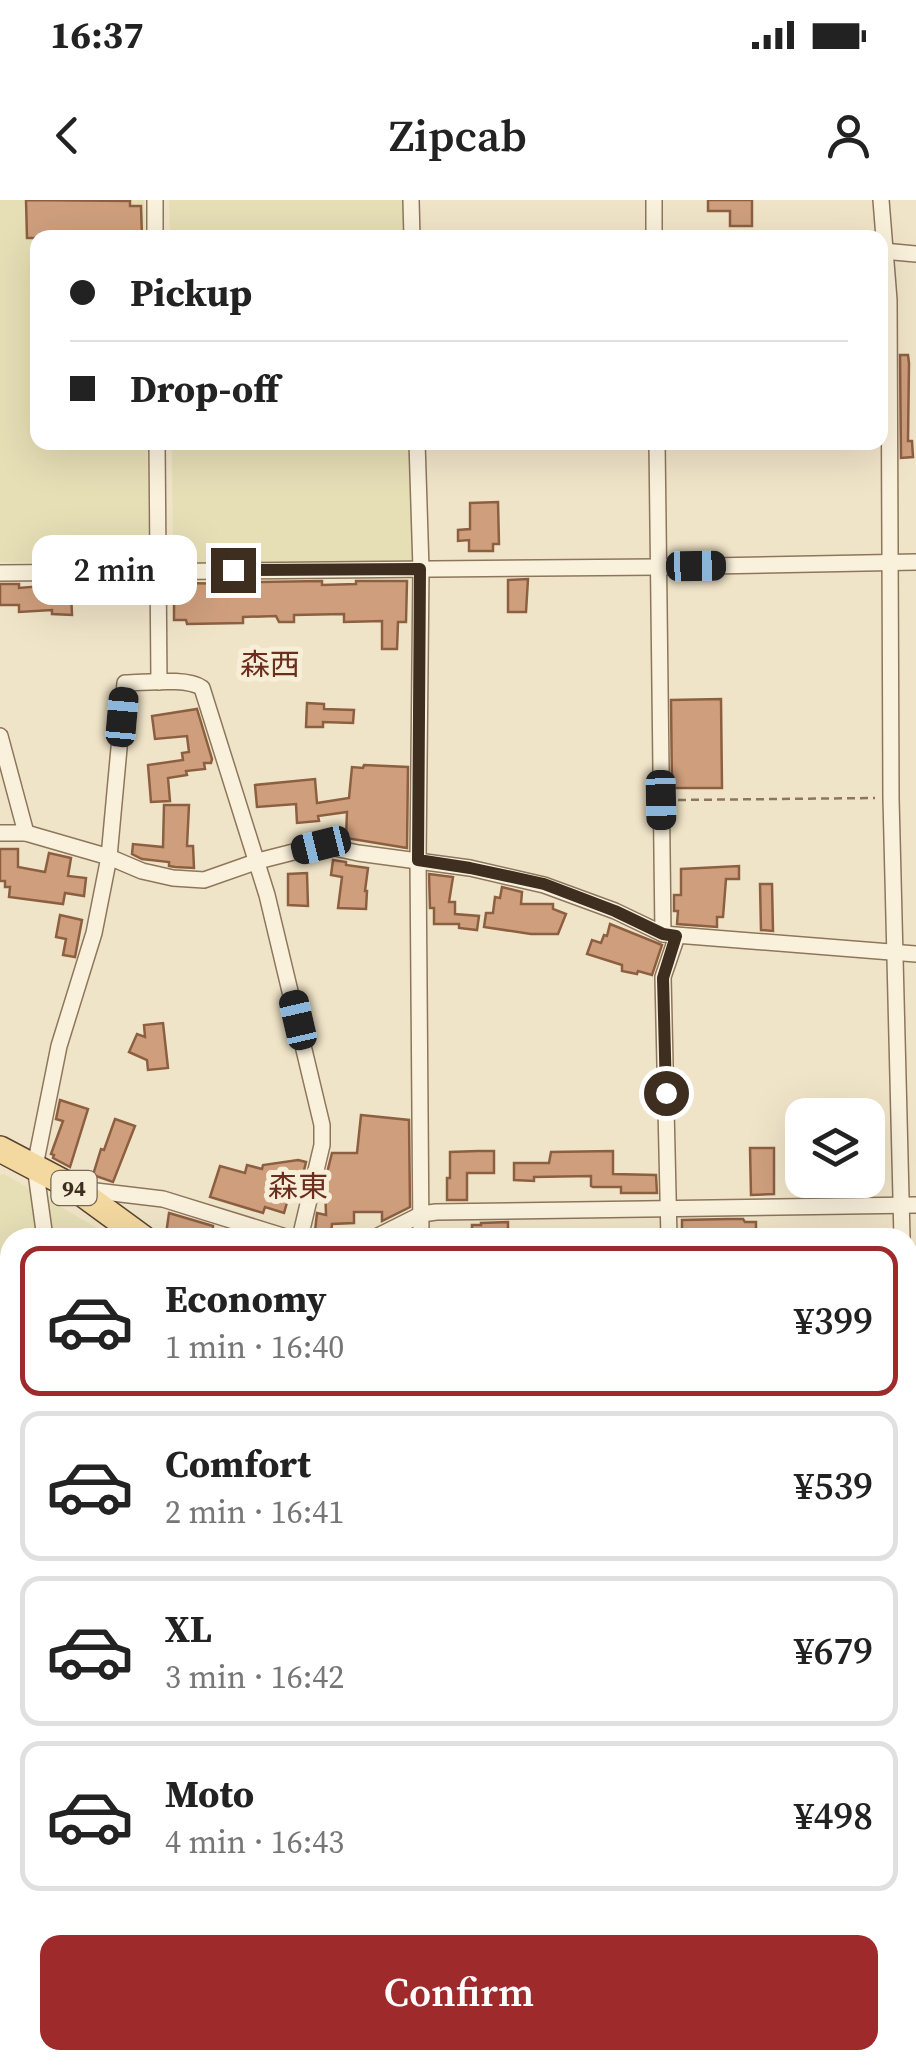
<!DOCTYPE html>
<html lang="en">
<head>
<meta charset="utf-8">
<style>
  :root { --surface:#fff; --page:#f6f6f6; --text:#222; --muted:#767676; --line:#e0e0e0; --accent:#9e2a2b }
  body { margin:0; font-family:"Source Serif 4","Noto Sans JP",serif; background:var(--page); color:var(--text); height:100vh; display:flex; flex-direction:column; font-size:38px; white-space:nowrap }
  * { box-sizing:border-box; margin:0 }
  p { font-size:32px; color:var(--muted) }
  .icon { flex:none; width:55px; height:55px; fill:none; stroke:currentColor; stroke-width:2; stroke-linecap:round; stroke-linejoin:round }
  .map { position:relative; flex:1; overflow:hidden }
  .details { position:absolute; left:0px; top:1028px; width:918px; height:842px; display:flex; flex-direction:column; background:var(--surface); border-radius:30px 30px 0 0; box-shadow:0 10px 40px #0002 }
  .details>* { flex:none }
  .banner { position:absolute; left:30px; top:30px; width:858px; height:220px; border-radius:20px; box-shadow:0 10px 40px #0002; display:grid; align-content:center; height:220px; padding:0 40px; background:var(--surface) }
  .tools { position:absolute; left:785px; top:898px; display:grid; gap:20px }
  .tools a { display:grid; place-items:center; width:100px; height:100px; border-radius:20px; background:var(--surface); box-shadow:0 10px 40px #0002; font-size:50px }
  .end { position:absolute; width:45px; height:45px; margin:-22px; border:12px solid #3d2e20; background:#fff; box-shadow:0 0 0 5px #fff }
  .from { border-radius:50% }
  .bubble { position:absolute; height:70px; border-radius:20px; background:var(--surface); box-shadow:0 10px 40px #0002; font-size:32px; font-weight:600; line-height:70px; text-align:center }
  .car { position:absolute; width:30px; height:60px; margin:-30px -15px; border-radius:12px; box-shadow:0 0 8px 2px #0007; background:linear-gradient(#222 24%,#8ab4d8 0 40%,#222 0 76%,#8ab4d8 0 86%,#222 0) }
  .banner b { display:flex; align-items:center; gap:35px; height:95px; font-size:38px }
  .banner b+b { border-top:2px solid var(--line) }
  .banner i { width:25px; height:25px; background:var(--text) }
  ul { padding:18px 0 0; list-style:none }
  li { display:flex; align-items:center; gap:30px; height:150px; margin:0 20px 15px; padding:0 20px; border:5px solid var(--line); border-radius:20px }
  li div { flex:1 }
  li b { display:block; font-size:38px }
  li em { font-style:normal; font-weight:600 }
  li.current { border-color:var(--accent) }
  li>.icon { width:90px; height:90px; stroke-width:1.5 }
  .action { display:flex; gap:20px; margin-top:auto; padding:20px 40px }
  .action a { flex:1; height:115px; border-radius:20px; background:var(--accent); color:#fff; font-size:40px; font-weight:600; line-height:115px; text-align:center }
  .status { display:flex; justify-content:space-between; align-items:center; height:70px; padding:0 50px; background:var(--surface); direction:ltr }
  .status svg { height:28px; fill:currentColor }
  header { display:flex; justify-content:space-between; align-items:center; height:130px; padding:0 40px; background:var(--surface); font-size:45px; font-weight:600 }
  .map>svg:first-child { display:block }
  .farmland { fill:#e6deb5 }
  .sand { fill:#ecd9a5 }
  .water { fill:#a9c4bc; stroke:#6f938a; stroke-width:2.5 }
  .building { fill:#cf9f7d; stroke:#8d5f41; stroke-width:2.5 }
  .lines { fill:none; stroke-linecap:round; stroke-linejoin:round }
  .service-casing { stroke:#8d765c; stroke-width:10 }
  .minor-casing { stroke:#8d765c; stroke-width:18 }
  .primary-casing { stroke:#5b4430; stroke-width:28 }
  .path { stroke:#8d765c; stroke-width:2.5; stroke-dasharray:8 5; stroke-linecap:butt }
  .service { stroke:#faf1dc; stroke-width:8 }
  .minor { stroke:#faf1dc; stroke-width:15 }
  .primary { stroke:#f3d9a0; stroke-width:25 }
  .route { stroke:#3d2e20; stroke-width:12 }
  .labels { text-anchor:middle; dominant-baseline:central; stroke-width:10; stroke-linejoin:round; paint-order:stroke }
  .shield { fill:#f7eed8; stroke:#756857; stroke-width:2.5 }
  .shield-label { font-size:22px; font-weight:bold; fill:#3d2e20 }
  .quarter-label { font-size:30px; fill:#6b2e1e; stroke:#f7eed8 }
</style>
</head>
<body>
<div class="status"><b>16:37</b><svg viewBox="0 0 49 12"><path d="M0 12V9h3v3zM5 12V6h3v6zM10 12V3h3v9zM15 12V0h3v12zM26 1h20v11H26zM47 4h2v5h-2z"/></svg></div>
<header><svg class="icon" aria-label="back" viewBox="0 0 24 24"><path d="M15 5l-7 7 7 7"/></svg>Zipcab<svg class="icon" aria-label="person" viewBox="0 0 24 24"><circle cx="12" cy="8" r="4"/><path d="M4 21q1-7 8-7t8 7"/></svg></header>
<div class="map">
<svg width="916" height="1868" viewBox="0 0 916 1868">
  <rect width="100%" height="100%" fill="#f0e4c8"/>
  <g class="farmland">
    <path d="M 0,0 L 144,0 L 145,37 L 38,38 L 38,242 L 147,243 L 149,363 L 0,362 Z"/>
    <path d="M 169,0 L 410,0 L 411,37 L 170,37 Z"/>
    <path d="M 172,243 L 414,243 L 415,364 L 173,367 Z"/>
    <path d="M 4,974 L 102,1031 L 102,1037 L 10,1038 L 10,1344 L 0,1345 L 0,975 Z"/>
  </g>
  <path class="sand" d="M 0,1726 L 10,1733 L 10,1860 L 150,1860 L 157,1868 L 0,1868 Z"/>
  <path class="water" d="M 0,1594 L 10,1601 L 10,1720 L 0,1713 Z"/>
  <g class="building">
    <path d="M 26,0 L 130,1 L 130,6 L 141,6 L 142,38 L 27,38 Z"/>
    <path d="M 708,0 L 752,0 L 752,26 L 730,26 L 730,11 L 708,11 Z"/>
    <path d="M 900,155 L 908,155 L 909,163 L 908,241 L 912,241 L 913,257 L 901,258 Z"/>
    <path d="M 498,302 L 499,344 L 493,344 L 493,351 L 469,351 L 469,340 L 458,341 L 458,330 L 470,329 L 470,303 Z"/>
    <path d="M 528,379 L 526,412 L 508,412 L 508,380 Z"/>
    <path d="M 322,381 L 322,385 L 356,384 L 356,381 L 407,381 L 406,422 L 398,422 L 397,449 L 382,449 L 382,421 L 344,422 L 344,414 L 294,415 L 294,422 L 279,422 L 276,416 L 243,417 L 243,423 L 187,424 L 186,420 L 174,420 L 174,383 L 258,384 L 259,382 Z"/>
    <path d="M 0,384 L 19,384 L 19,388 L 66,384 L 67,392 L 71,392 L 72,415 L 52,414 L 52,410 L 19,412 L 19,405 L 0,405 Z"/>
    <path d="M 721,499 L 722,588 L 672,588 L 671,500 Z"/>
    <path d="M 307,503 L 324,504 L 324,509 L 354,510 L 353,523 L 323,522 L 323,527 L 306,527 Z"/>
    <path d="M 197,509 L 212,559 L 211,563 L 204,563 L 205,569 L 186,571 L 187,575 L 168,578 L 170,601 L 151,602 L 148,565 L 183,560 L 182,553 L 189,552 L 187,536 L 155,539 L 152,516 Z"/>
    <path d="M 364,565 L 408,567 L 407,648 L 346,638 L 347,612 L 318,616 L 319,621 L 297,623 L 296,604 L 257,607 L 255,585 L 315,579 L 317,603 L 349,598 L 352,567 L 363,568 Z"/>
    <path d="M 164,605 L 189,605 L 187,646 L 193,646 L 194,668 L 175,667 L 169,666 L 169,662 L 142,659 L 132,654 L 133,644 L 163,647 Z"/>
    <path d="M 0,649 L 18,649 L 18,667 L 45,672 L 49,653 L 71,658 L 68,676 L 86,678 L 84,696 L 65,693 L 63,704 L 9,697 L 10,687 L 5,687 L 5,681 L 0,681 Z"/>
    <path d="M 333,660 L 346,662 L 346,665 L 368,668 L 365,691 L 367,691 L 366,709 L 338,708 L 342,677 L 331,675 Z"/>
    <path d="M 739,666 L 739,679 L 726,679 L 723,717 L 717,717 L 717,727 L 677,724 L 678,711 L 674,711 L 674,695 L 681,695 L 681,669 Z"/>
    <path d="M 307,673 L 308,706 L 288,705 L 288,674 Z"/>
    <path d="M 429,674 L 453,677 L 449,702 L 455,702 L 455,714 L 479,716 L 477,730 L 459,728 L 459,724 L 434,724 L 434,708 L 430,708 Z"/>
    <path d="M 760,684 L 772,684 L 773,731 L 761,730 Z"/>
    <path d="M 502,687 L 522,692 L 521,704 L 553,704 L 553,709 L 566,714 L 558,734 L 531,734 L 484,727 L 486,713 L 493,713 L 495,697 L 500,698 Z"/>
    <path d="M 60,715 L 82,720 L 75,757 L 63,755 L 66,739 L 56,737 Z"/>
    <path d="M 610,724 L 662,745 L 652,775 L 638,771 L 637,774 L 622,771 L 622,765 L 587,754 L 592,740 L 601,743 L 604,735 L 607,736 Z"/>
    <path d="M 163,823 L 168,868 L 148,870 L 147,860 L 129,852 L 137,834 L 145,837 L 144,825 Z"/>
    <path d="M 60,900 L 88,909 L 70,967 L 53,958 L 54,955 L 51,954 L 63,921 L 56,919 Z"/>
    <path d="M 361,915 L 409,920 L 410,1007 L 382,1021 L 382,1012 L 354,1012 L 354,1023 L 332,1024 L 331,1034 L 315,1031 L 317,1013 L 326,1015 L 325,981 L 332,953 L 357,953 Z"/>
    <path d="M 115,919 L 135,926 L 113,982 L 93,975 L 101,949 L 104,950 Z"/>
    <path d="M 750,948 L 774,948 L 774,994 L 751,995 Z"/>
    <path d="M 478,951 L 494,951 L 494,973 L 467,973 L 467,1000 L 447,1000 L 447,978 L 450,978 L 450,952 Z"/>
    <path d="M 613,951 L 613,974 L 656,975 L 657,993 L 621,993 L 621,987 L 593,987 L 591,986 L 591,976 L 534,977 L 534,981 L 514,980 L 514,963 L 549,963 L 551,952 Z"/>
    <path d="M 298,960 L 306,962 L 302,979 L 301,984 L 293,982 L 284,1013 L 265,1007 L 263,1013 L 210,997 L 220,966 L 245,973 L 247,965 L 262,969 L 263,965 Z"/>
    <path d="M 169,1013 L 213,1026 L 212,1038 L 169,1038 L 169,1034 L 166,1034 Z"/>
    <path d="M 728,1019 L 743,1019 L 745,1022 L 756,1022 L 756,1038 L 736,1038 L 736,1035 L 682,1038 L 682,1020 Z"/>
    <path d="M 508,1022 L 508,1038 L 472,1038 L 472,1025 L 481,1025 L 481,1023 Z"/>
  </g>
  <g class="lines">
    <g class="service-casing">
      <g id="service">
        <path d="M 0,1483 L 10,1488"/>
        <path d="M 427,1860 L 436,1868"/>
      </g>
    </g>
    <g class="minor-casing">
      <g id="minor">
        <path d="M 155,0 L 155,38"/>
        <path d="M 411,0 L 412,38"/>
        <path d="M 654,0 L 654,38"/>
        <path d="M 881,0 L 889,100 L 891,598 L 902,1038"/>
        <path d="M 883,51 L 916,54"/>
        <path d="M 157,242 L 159,482"/>
        <path d="M 417,242 L 421,369 L 418,660 L 421,1038"/>
        <path d="M 657,242 L 663,734"/>
        <path d="M 0,373 L 658,367 L 916,362"/>
        <path d="M 0,536 L 26,633"/>
        <path d="M 0,633 L 26,633 L 109,657 L 142,671 L 173,678 L 204,680 L 258,661 L 321,645 L 358,653 L 470,668 L 544,685 L 615,711 L 663,734 L 916,754"/>
        <path d="M 79,989 L 163,999 L 289,1038"/>
        <path d="M 45,1038 L 35,966 L 59,846 L 94,733 L 109,657 L 125,483 C 145,483 187,477 202,488 L 267,695 L 322,925 L 322,945 L 300,1038"/>
        <path d="M 374,1038 L 422,1014 L 436,1012 L 916,1005"/>
        <path d="M 669,1038 L 663,777 L 677,736"/>
        <path d="M 0,1109 L 10,1108"/>
        <path d="M 908,1192 L 916,1193"/>
        <path d="M 0,1350 L 10,1348"/>
        <path d="M 908,1516 L 916,1519"/>
        <path d="M 908,1757 L 916,1674"/>
        <path d="M 908,1849 L 910,1868"/>
        <path d="M 450,1860 L 454,1868"/>
        <path d="M 517,1868 L 522,1860"/>
        <path d="M 742,1868 L 743,1860"/>
      </g>
    </g>
    <g class="primary-casing">
      <g id="primary">
        <path d="M 0,949 L 76,989 L 143,1038"/>
        <path d="M 908,1384 L 916,1387"/>
      </g>
    </g>
    <path class="path" d="M 678,600 L 875,598"/>
    <use href="#service" class="service"/>
    <use href="#minor" class="minor"/>
    <use href="#primary" class="primary"/>
  </g>
  <g class="lines">
    <path class="route" d="M 233,370 L 420,369 L 418,660 L 470,668 L 544,684 L 615,711 L 663,734 L 676,736 L 663,778 L 666,893"/>
  </g>
  <g class="labels">
    <rect class="shield" x="51.5" y="971" width="45" height="34" rx="8"/>
    <g class="shield-label">
      <text x="74" y="988">94</text>
    </g>
    <g class="quarter-label">
      <text x="270" y="464">森西</text>
      <text x="298" y="986">森東</text>
    </g>
  </g>
</svg>
<div class="tools">
<a><svg class="icon" aria-label="layers" viewBox="0 0 24 24"><path d="M12 4l9 5-9 5-9-5zM3 14l9 5 9-5"/></svg></a>
</div>
<i class="end from" style="left:666px;top:893px"></i>
<i class="end" style="left:233px;top:370px"></i>
<div class="bubble" style="left:32px;top:335px;width:165px">2 min</div>
<i class="car" style="left:696px;top:366px;rotate:89deg"></i>
<i class="car" style="left:122px;top:517px;rotate:5deg"></i>
<i class="car" style="left:661px;top:600px;rotate:179deg"></i>
<i class="car" style="left:321px;top:645px;rotate:256deg"></i>
<i class="car" style="left:298px;top:820px;rotate:347deg"></i>
<div class="banner">
<b><i class="from"></i>Pickup</b>
<b><i></i>Drop-off</b>
</div>
<section class="details">
<ul>
<li class="current"><svg class="icon" aria-label="car" viewBox="0 0 24 24"><path d="M5 17H2v-5l4-1 3-4h7l3 4 3 1v5h-3M9 17h6M6 11h13"/><circle cx="7" cy="17" r="2"/><circle cx="17" cy="17" r="2"/></svg><div><b>Economy</b><p>1 min · 16:40</p></div><em>¥399</em></li>
<li><svg class="icon" aria-label="car" viewBox="0 0 24 24"><path d="M5 17H2v-5l4-1 3-4h7l3 4 3 1v5h-3M9 17h6M6 11h13"/><circle cx="7" cy="17" r="2"/><circle cx="17" cy="17" r="2"/></svg><div><b>Comfort</b><p>2 min · 16:41</p></div><em>¥539</em></li>
<li><svg class="icon" aria-label="car" viewBox="0 0 24 24"><path d="M5 17H2v-5l4-1 3-4h7l3 4 3 1v5h-3M9 17h6M6 11h13"/><circle cx="7" cy="17" r="2"/><circle cx="17" cy="17" r="2"/></svg><div><b>XL</b><p>3 min · 16:42</p></div><em>¥679</em></li>
<li><svg class="icon" aria-label="car" viewBox="0 0 24 24"><path d="M5 17H2v-5l4-1 3-4h7l3 4 3 1v5h-3M9 17h6M6 11h13"/><circle cx="7" cy="17" r="2"/><circle cx="17" cy="17" r="2"/></svg><div><b>Moto</b><p>4 min · 16:43</p></div><em>¥498</em></li>
</ul>
<div class="action"><a>Confirm</a></div>
</section>
</div>
</body>
</html>
